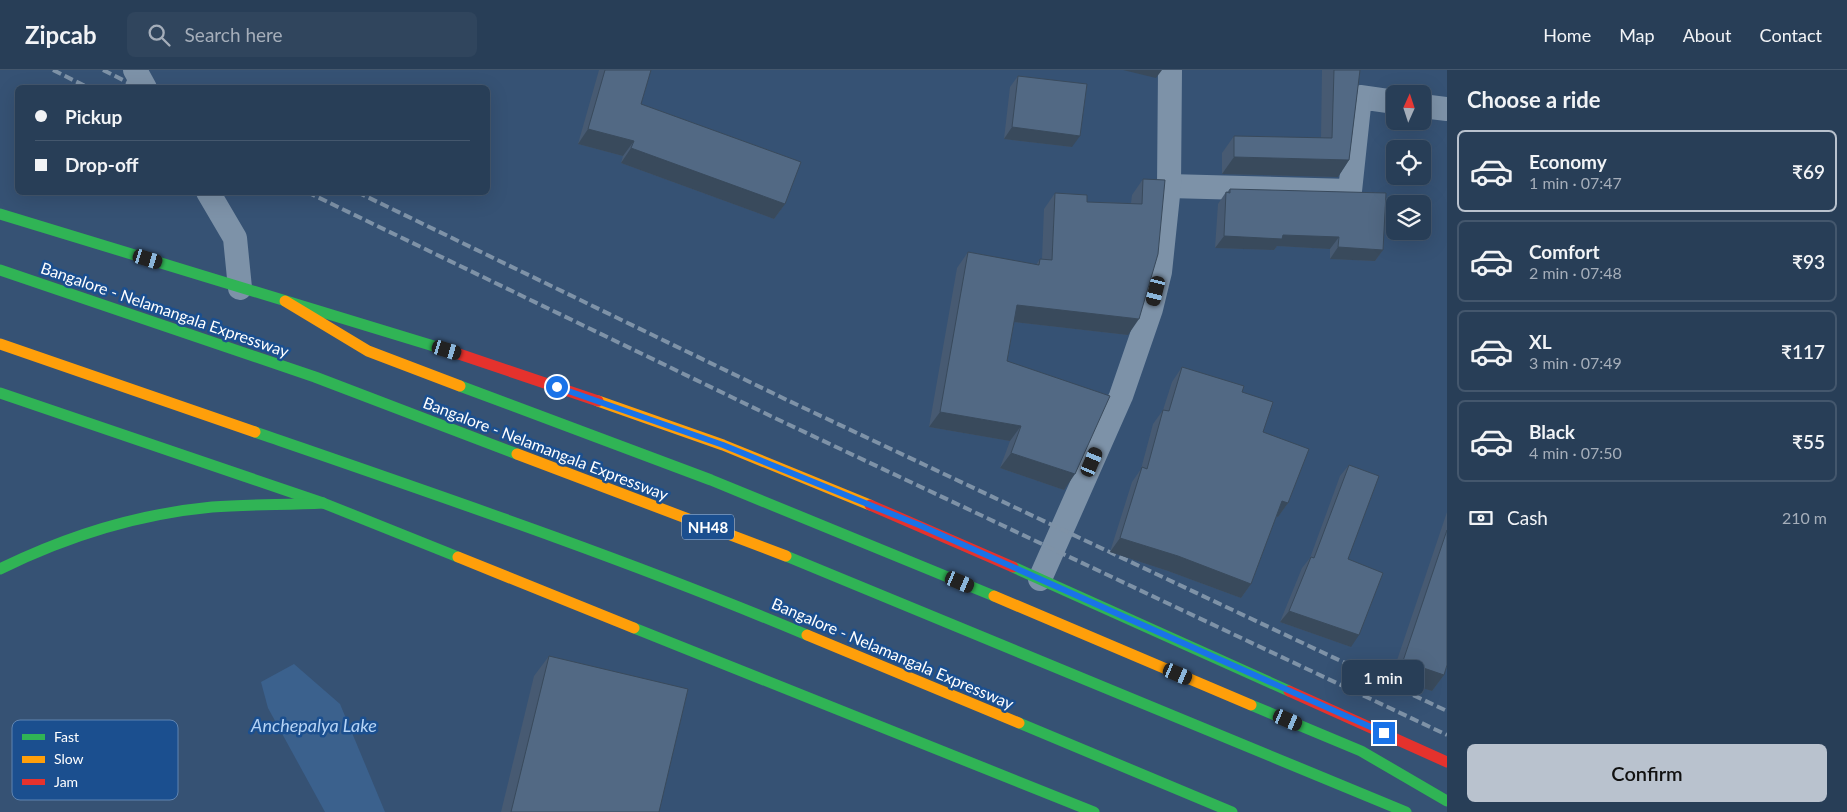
<!DOCTYPE html>
<html lang="en">
<head>
<meta charset="utf-8">
<style>
  :root { --surface:#283e57; --page:#30455d; --text:#f1f3f6; --muted:#a5aeba; --line:#44576d; --accent:#b9c2ce }
  body { margin:0; font-family:Lato,sans-serif; background:var(--page); color:var(--text); height:100vh; display:flex; flex-direction:column; font-size:19px; white-space:nowrap }
  * { box-sizing:border-box; margin:0 }
  p { font-size:16px; color:var(--muted) }
  .icon { flex:none; width:28px; height:28px; fill:none; stroke:currentColor; stroke-width:2; stroke-linecap:round; stroke-linejoin:round }
  .map { position:relative; flex:1; overflow:hidden }
  .drawer { display:flex; flex-direction:column; background:var(--surface); width:400px }
  .drawer>* { flex:none }
  .banner { position:absolute; left:15px; top:15px; width:475px; height:110px; border-radius:8px; box-shadow:0 5px 20px #0002,0 0 0 1px var(--line); display:grid; align-content:center; height:110px; padding:0 20px; background:var(--surface) }
  .needle { width:32px; rotate:3deg }
  .fabs { position:absolute; left:1386px; top:15px; display:grid; gap:10px }
  .fabs a { display:grid; place-items:center; width:45px; height:45px; border-radius:8px; background:var(--surface); box-shadow:0 5px 20px #0002,0 0 0 1px var(--line); font-size:25px }
  .end { position:absolute; width:22px; height:22px; margin:-11px; border:6px solid #1a73e8; background:#fff; box-shadow:0 0 0 2px #fff }
  .from { border-radius:50% }
  .bubble { position:absolute; height:35px; border-radius:8px; background:var(--surface); box-shadow:0 5px 20px #0002,0 0 0 1px var(--line); font-size:16px; font-weight:600; line-height:35px; text-align:center }
  .car { position:absolute; width:15px; height:30px; margin:-15px -8px; border-radius:6px; box-shadow:0 0 4px 1px #0007; background:linear-gradient(#222 24%,#8ab4d8 0 40%,#222 0 76%,#8ab4d8 0 86%,#222 0) }
  .banner b { display:flex; align-items:center; gap:18px; height:48px; font-size:19px }
  .banner b+b { border-top:1px solid var(--line) }
  .banner i { width:12px; height:12px; background:var(--text) }
  ul { padding:0; list-style:none }
  li { display:flex; align-items:center; gap:15px; height:82px; margin:0 10px 8px; padding:0 10px; border:2px solid var(--line); border-radius:8px }
  li div { flex:1 }
  li b { display:block; font-size:19px }
  li em { font-style:normal; font-weight:600 }
  li.selected { border-color:var(--accent) }
  li>.icon { width:45px; height:45px; stroke-width:1.5 }
  h2 { padding:0 20px; font-size:22px; line-height:60px }
  .pay { display:flex; align-items:center; gap:12px; height:55px; padding:0 20px; font-size:19px }
  .pay p { margin-inline-start:auto }
  .action { display:flex; gap:10px; margin-top:auto; padding:10px 20px }
  .action a { flex:1; height:58px; border-radius:8px; background:var(--accent); color:#111; font-size:20px; font-weight:600; line-height:58px; text-align:center }
  header { display:flex; align-items:center; gap:30px; box-sizing:border-box; height:70px; padding:0 25px; background:var(--surface); border-bottom:1px solid var(--line) }
  header strong { font-size:24px }
  nav { display:flex; gap:28px; margin-inline-start:auto; font-size:18px }
  .search { width:350px; height:45px; background:var(--page); display:flex; align-items:center; gap:12px; box-sizing:border-box; padding:0 18px; border-radius:8px; color:var(--muted); font-size:19px }
  main { display:flex; flex:1; min-height:0 }
  .map>svg:first-child { display:block }
  .water { fill:#3b618d }
  .lines { fill:none; stroke-linecap:round; stroke-linejoin:round }
  .street { stroke:#7d92a8; stroke-width:24 }
  .fast { stroke:#30b455; stroke-width:11 }
  .slow { stroke:#ff9f0a; stroke-width:11 }
  .jam { stroke:#e5322d; stroke-width:11 }
  .rail { stroke:#7e92a7; stroke-width:4; stroke-dasharray:9 4; stroke-linecap:butt }
  .wall { fill:#475a72 }
  .shaded-wall { fill:#394a5c }
  .building { fill:#526984; stroke:#394a5c }
  .route { stroke:#1a73e8; stroke-width:6 }
  .labels { text-anchor:middle; dominant-baseline:central; stroke-width:5; stroke-linejoin:round; paint-order:stroke }
  .shield { fill:#1b4f8f; stroke:#bbcadd; stroke-width:1 }
  .shield-label { font-size:15px; font-weight:bold; fill:#fff }
  .street-label { font-size:16px; fill:#fff; stroke:#1b4f8f }
  .water-label { font-size:18px; font-style:italic; fill:#b5d3f5; stroke:#1b4f8f }
  .key { fill:#1b4f8f; stroke:#5f84b1; stroke-width:1 }
  .key-label { font-size:14px; fill:#fff }
</style>
</head>
<body>
<header>
<strong>Zipcab</strong>
<div class="search"><svg class="icon" aria-label="search" viewBox="0 0 24 24"><circle cx="10" cy="10" r="6"/><path d="M15 15l6 6"/></svg>Search here</div>
<nav><a>Home</a><a>Map</a><a>About</a><a>Contact</a></nav>
</header>
<main>
<div class="map">
<svg width="1447" height="742" viewBox="0 0 1447 742">
  <rect width="100%" height="100%" fill="#365274"/>
  <path class="water" d="M 294,594 L 340,634 L 385,742 L 325,742 L 268,638 L 261,612 Z"/>
  <g class="lines">
    <g class="street">
      <path d="M 135,0 L 145,18"/>
      <path d="M 1422,36 L 1447,39"/>
      <path d="M 1169,116 L 1350,121 L 1360,27 L 1395,32"/>
      <path d="M 208,122 L 235,168 L 240,218"/>
      <path d="M 1040,509 L 1121,326 L 1151,239 L 1160,202 L 1169,116 L 1170,0"/>
    </g>
    <g class="fast">
      <path d="M 0,144 L 450,281"/>
      <path d="M 0,200 L 315,307 L 517,384"/>
      <path d="M 460,316 L 711,410 L 994,526"/>
      <path d="M 0,323 L 323,433 L 458,487"/>
      <path d="M 255,362 C 440,426 626,489 807,565"/>
      <path d="M 786,486 L 1406,742"/>
      <path d="M 1013,497 L 1289,621"/>
      <path d="M 0,499 C 67,466 138,444 212,437 C 249,434 286,435 323,433"/>
      <path d="M 634,558 L 1094,742"/>
      <path d="M 1251,635 L 1361,681 L 1447,731"/>
      <path d="M 1019,653 L 1232,742"/>
    </g>
    <g class="slow">
      <path d="M 285,231 L 368,281 L 460,316"/>
      <path d="M 0,274 L 255,362"/>
      <path d="M 598,331 L 723,375 L 870,435"/>
      <path d="M 517,384 L 786,486"/>
      <path d="M 458,487 L 634,558"/>
      <path d="M 994,526 L 1251,635"/>
      <path d="M 807,565 L 1019,653"/>
    </g>
    <g class="jam">
      <path d="M 450,281 L 598,331"/>
      <path d="M 870,435 L 1013,497"/>
      <path d="M 1289,621 L 1447,692"/>
    </g>
    <g class="rail">
      <path d="M 53,0 L 89,18"/>
      <path d="M 103,0 L 139,18"/>
      <path d="M 307,122 L 779,350 L 1447,665"/>
      <path d="M 357,122 L 787,330 L 1447,641"/>
    </g>
  </g>
  <g class="wall">
    <path d="M 599,0 L 651,0 L 641,34 L 785,134 L 774,149 L 621,93 L 623,86 L 578,74 Z"/>
    <path d="M 1322,0 L 1360,0 L 1349,90 L 1338,107 L 1222,104 L 1222,83 L 1234,66 L 1321,68 Z"/>
    <path d="M 1018,6 L 1072,77 L 1004,69 L 1010,17 Z"/>
    <path d="M 1143,109 L 1165,110 L 1128,265 L 1014,252 L 1007,291 L 1064,420 L 1000,398 L 1010,371 L 929,357 L 957,198 L 968,182 L 1036,195 L 1040,189 L 1042,189 L 1044,139 L 1055,123 L 1087,132 L 1131,133 L 1132,125 Z"/>
    <path d="M 1230,119 L 1383,180 L 1375,191 L 1330,189 L 1330,179 L 1277,176 L 1274,180 L 1215,178 L 1218,134 L 1226,122 L 1227,122 Z"/>
    <path d="M 1182,297 L 1242,322 L 1263,362 L 1288,433 L 1278,447 L 1276,447 L 1251,514 L 1241,528 L 1168,501 L 1110,482 L 1132,412 L 1141,399 L 1153,354 L 1163,340 L 1172,312 Z"/>
    <path d="M 1349,395 L 1348,489 L 1351,577 L 1280,552 L 1302,498 L 1310,488 L 1340,406 Z"/>
    <path d="M 1447,442 L 1447,595 L 1444,605 L 1432,621 L 1391,608 Z"/>
    <path d="M 549,586 L 659,742 L 501,742 L 534,606 Z"/>
  </g>
  <g class="shaded-wall">
    <path d="M 1123,0 L 1162,0 L 1156,8 Z"/>
    <path d="M 1012,57 L 1080,66 L 1072,77 L 1004,69 Z"/>
    <path d="M 588,59 L 634,71 L 623,86 L 578,74 Z"/>
    <path d="M 631,78 L 785,134 L 774,149 L 621,93 Z"/>
    <path d="M 1234,87 L 1349,90 L 1338,107 L 1222,104 Z"/>
    <path d="M 1283,165 L 1339,167 L 1330,179 L 1277,176 L 1274,180 L 1215,178 L 1224,166 Z"/>
    <path d="M 1338,177 L 1383,180 L 1375,191 L 1330,189 Z"/>
    <path d="M 1017,235 L 1139,249 L 1128,265 L 1006,251 Z"/>
    <path d="M 940,342 L 1021,356 L 1010,371 L 929,357 Z"/>
    <path d="M 1011,383 L 1075,404 L 1064,420 L 1000,398 Z"/>
    <path d="M 1282,431 L 1288,433 L 1278,447 L 1272,445 Z"/>
    <path d="M 1120,468 L 1178,486 L 1251,514 L 1241,528 L 1168,501 L 1110,482 Z"/>
    <path d="M 1289,541 L 1359,565 L 1351,577 L 1280,552 Z"/>
    <path d="M 1403,591 L 1444,605 L 1432,621 L 1391,608 Z"/>
  </g>
  <g class="building">
    <path d="M 605,0 L 651,0 L 641,34 L 801,92 L 785,134 L 631,78 L 634,71 L 588,59 Z"/>
    <path d="M 1334,0 L 1360,0 L 1349,90 L 1234,87 L 1234,66 L 1332,68 Z"/>
    <path d="M 1018,6 L 1087,14 L 1080,66 L 1012,57 Z"/>
    <path d="M 1143,109 L 1165,110 L 1158,184 L 1139,249 L 1017,235 L 1007,291 L 1110,326 L 1075,404 L 1011,383 L 1021,356 L 940,342 L 968,182 L 1039,195 L 1040,189 L 1052,190 L 1055,123 L 1087,125 L 1087,132 L 1142,134 Z"/>
    <path d="M 1230,119 L 1386,123 L 1383,180 L 1338,177 L 1339,167 L 1283,165 L 1282,169 L 1224,166 L 1226,122 L 1230,123 Z"/>
    <path d="M 1182,297 L 1244,316 L 1242,322 L 1273,332 L 1263,362 L 1309,379 L 1288,433 L 1282,431 L 1251,514 L 1178,486 L 1120,468 L 1142,397 L 1147,399 L 1163,340 L 1169,341 Z"/>
    <path d="M 1349,395 L 1379,406 L 1348,489 L 1383,503 L 1359,565 L 1289,541 L 1311,487 L 1314,488 Z"/>
    <path d="M 1447,460 L 1447,595 L 1444,605 L 1403,591 Z"/>
    <path d="M 549,586 L 688,619 L 659,742 L 511,742 Z"/>
  </g>
  <g class="lines">
    <path class="route" d="M 557,317 L 723,375 L 919,455 L 1384,663"/>
  </g>
  <g class="labels">
    <rect class="shield" x="682" y="444.5" width="52" height="25" rx="4"/>
    <g class="shield-label">
      <text x="708" y="457">NH48</text>
    </g>
    <g class="street-label">
      <text transform="translate(165 239) rotate(19)">Bangalore - Nelamangala Expressway</text>
      <text transform="translate(546 378) rotate(21)">Bangalore - Nelamangala Expressway</text>
      <text transform="translate(893 583) rotate(23)">Bangalore - Nelamangala Expressway</text>
    </g>
    <g class="water-label">
      <text x="314" y="655">Anchepalya Lake</text>
    </g>
  </g>
  <rect x="12" y="650" width="166" height="80" rx="8" class="key"/>
  <rect x="22" y="664" width="23" height="6" fill="#30b455"/>
  <rect x="22" y="686" width="23" height="7" fill="#ff9f0a"/>
  <rect x="22" y="709" width="23" height="6" fill="#e5322d"/>
  <g class="key-label">
    <text x="54" y="672">Fast</text>
    <text x="54" y="694">Slow</text>
    <text x="54" y="717">Jam</text>
  </g>
</svg>
<div class="fabs">
<a><svg class="needle" viewBox="-14 -14 28 28"><path d="M0-13l5 13h-10z" fill="#e53935"/><path d="M0 13l5-13h-10z" fill="#a5aeba"/></svg></a>
<a><svg class="icon" aria-label="locate" viewBox="0 0 24 24"><circle cx="12" cy="12" r="6"/><path d="M12 2v4M12 18v4M2 12h4M18 12h4"/></svg></a>
<a><svg class="icon" aria-label="layers" viewBox="0 0 24 24"><path d="M12 4l9 5-9 5-9-5zM3 14l9 5 9-5"/></svg></a>
</div>
<i class="end from" style="left:557px;top:317px"></i>
<i class="end" style="left:1384px;top:663px"></i>
<div class="bubble" style="left:1342px;top:590px;width:82px">1 min</div>
<i class="car" style="left:148px;top:189px;rotate:107deg"></i>
<i class="car" style="left:1156px;top:221px;rotate:194deg"></i>
<i class="car" style="left:447px;top:280px;rotate:107deg"></i>
<i class="car" style="left:1092px;top:392px;rotate:23deg"></i>
<i class="car" style="left:960px;top:512px;rotate:113deg"></i>
<i class="car" style="left:1178px;top:604px;rotate:113deg"></i>
<i class="car" style="left:1288px;top:650px;rotate:113deg"></i>
<div class="banner">
<b><i class="from"></i>Pickup</b>
<b><i></i>Drop-off</b>
</div>
</div>
<section class="drawer">
<h2>Choose a ride</h2>
<ul>
<li class="selected"><svg class="icon" aria-label="car" viewBox="0 0 24 24"><path d="M5 17H2v-5l4-1 3-4h7l3 4 3 1v5h-3M9 17h6M6 11h13"/><circle cx="7" cy="17" r="2"/><circle cx="17" cy="17" r="2"/></svg><div><b>Economy</b><p>1 min · 07:47</p></div><em>₹69</em></li>
<li><svg class="icon" aria-label="car" viewBox="0 0 24 24"><path d="M5 17H2v-5l4-1 3-4h7l3 4 3 1v5h-3M9 17h6M6 11h13"/><circle cx="7" cy="17" r="2"/><circle cx="17" cy="17" r="2"/></svg><div><b>Comfort</b><p>2 min · 07:48</p></div><em>₹93</em></li>
<li><svg class="icon" aria-label="car" viewBox="0 0 24 24"><path d="M5 17H2v-5l4-1 3-4h7l3 4 3 1v5h-3M9 17h6M6 11h13"/><circle cx="7" cy="17" r="2"/><circle cx="17" cy="17" r="2"/></svg><div><b>XL</b><p>3 min · 07:49</p></div><em>₹117</em></li>
<li><svg class="icon" aria-label="car" viewBox="0 0 24 24"><path d="M5 17H2v-5l4-1 3-4h7l3 4 3 1v5h-3M9 17h6M6 11h13"/><circle cx="7" cy="17" r="2"/><circle cx="17" cy="17" r="2"/></svg><div><b>Black</b><p>4 min · 07:50</p></div><em>₹55</em></li>
</ul>
<div class="pay"><svg class="icon" aria-label="cash" viewBox="0 0 24 24"><path d="M3 7h18v10H3z"/><circle cx="12" cy="12" r="2"/></svg>Cash<p>210 m</p></div>
<div class="action"><a>Confirm</a></div>
</section>
</main>
</body>
</html>
